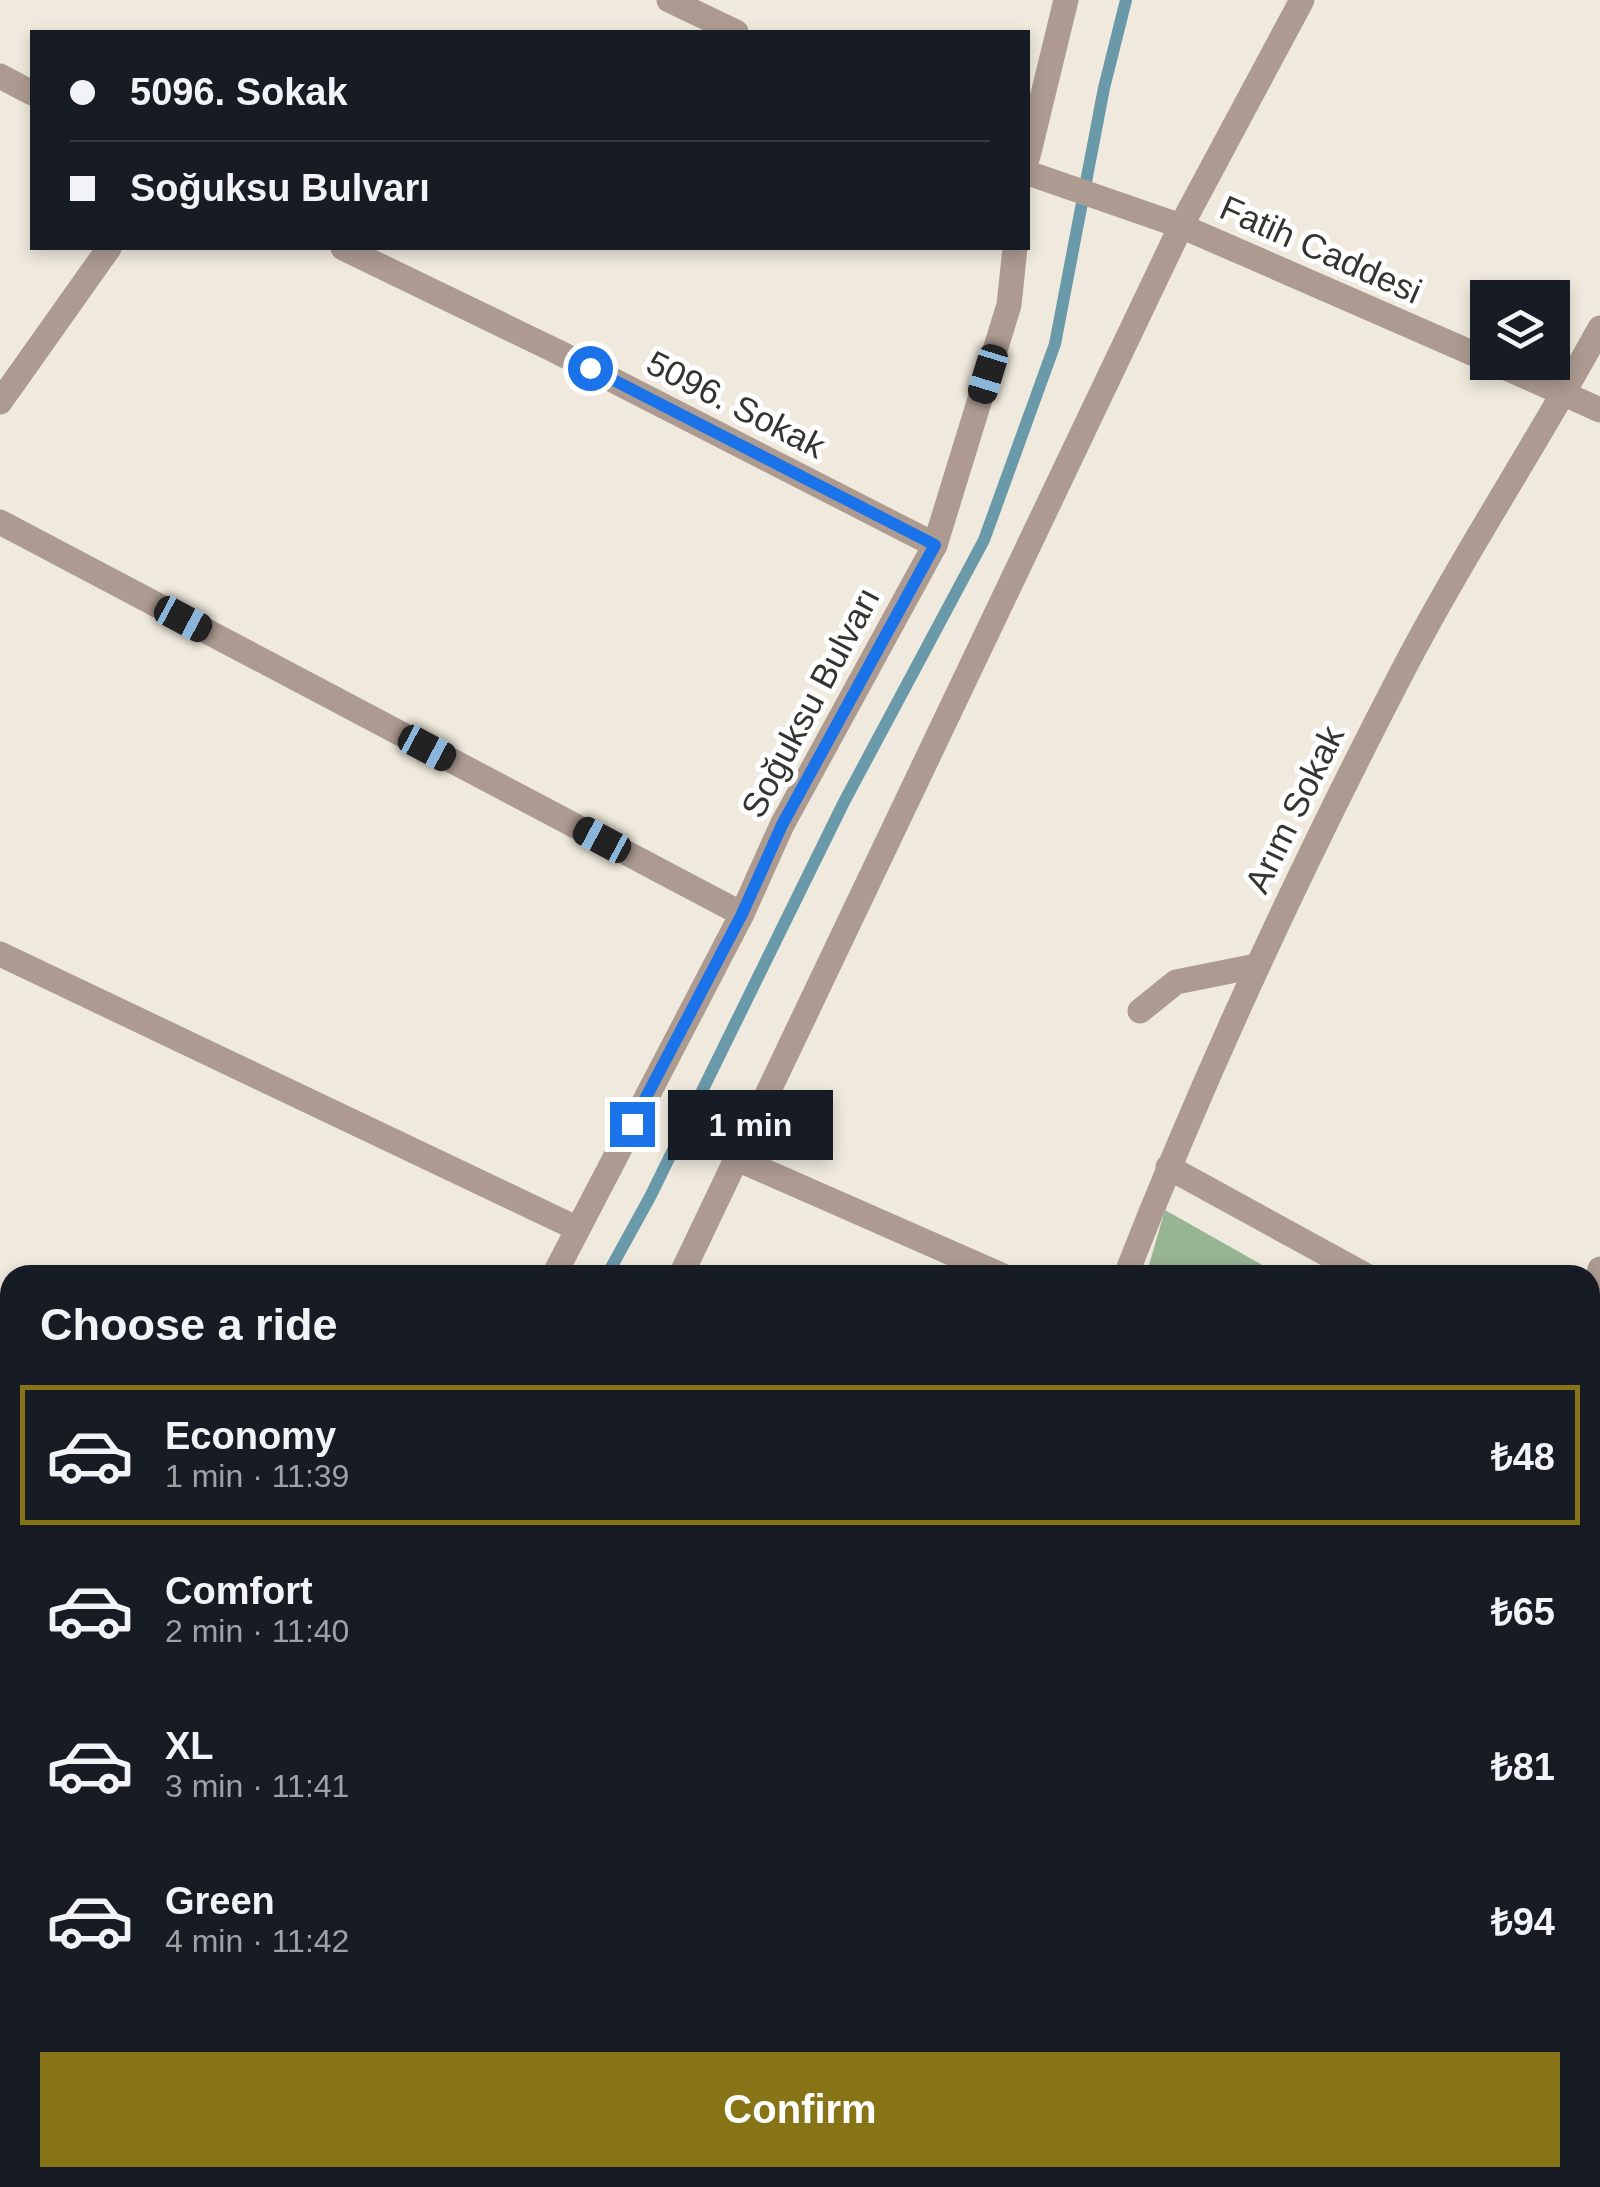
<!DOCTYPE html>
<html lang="en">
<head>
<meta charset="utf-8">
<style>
  :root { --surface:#171b24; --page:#242831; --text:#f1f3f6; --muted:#9ea1a6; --line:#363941; --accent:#867416 }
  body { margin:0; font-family:Arial,sans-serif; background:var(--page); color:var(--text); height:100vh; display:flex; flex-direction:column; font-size:38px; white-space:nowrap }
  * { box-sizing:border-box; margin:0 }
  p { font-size:32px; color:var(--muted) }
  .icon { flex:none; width:55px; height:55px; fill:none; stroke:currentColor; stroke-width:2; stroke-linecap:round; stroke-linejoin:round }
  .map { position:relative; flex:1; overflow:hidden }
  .details { position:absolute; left:0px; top:1265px; width:1600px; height:922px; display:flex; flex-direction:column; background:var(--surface); border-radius:30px 30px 0 0; box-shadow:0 5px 15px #0003 }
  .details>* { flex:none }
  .guide { position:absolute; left:30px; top:30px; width:1000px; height:220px; border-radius:0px; box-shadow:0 5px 15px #0003; display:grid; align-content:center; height:220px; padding:0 40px; background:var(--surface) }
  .buttons { position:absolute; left:1470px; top:280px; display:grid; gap:20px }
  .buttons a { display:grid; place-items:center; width:100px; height:100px; border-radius:0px; background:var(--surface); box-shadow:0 5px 15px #0003; font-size:50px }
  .end { position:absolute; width:45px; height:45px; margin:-22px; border:12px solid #1a73e8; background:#fff; box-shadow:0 0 0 5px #fff }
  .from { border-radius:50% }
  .bubble { position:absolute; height:70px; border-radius:0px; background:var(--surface); box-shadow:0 5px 15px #0003; font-size:32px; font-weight:700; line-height:70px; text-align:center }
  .car { position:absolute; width:30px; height:60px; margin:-30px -15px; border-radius:12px; box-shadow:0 0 8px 2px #0007; background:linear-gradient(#222 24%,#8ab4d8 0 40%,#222 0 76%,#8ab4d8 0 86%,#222 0) }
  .guide b { display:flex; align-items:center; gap:35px; height:95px; font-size:38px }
  .guide b+b { border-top:2px solid var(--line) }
  .guide i { width:25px; height:25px; background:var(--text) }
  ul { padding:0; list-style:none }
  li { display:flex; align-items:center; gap:30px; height:140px; margin:0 20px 15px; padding:0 20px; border:5px solid transparent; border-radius:0px }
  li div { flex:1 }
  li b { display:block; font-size:38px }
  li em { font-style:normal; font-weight:700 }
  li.active { border-color:var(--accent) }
  li>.icon { width:90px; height:90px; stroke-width:1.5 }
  h2 { padding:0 40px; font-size:45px; line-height:120px }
  .button { display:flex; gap:20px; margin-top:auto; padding:20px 40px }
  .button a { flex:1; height:115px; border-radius:0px; background:var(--accent); color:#fff; font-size:40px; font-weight:700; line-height:115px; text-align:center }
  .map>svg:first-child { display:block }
  .forest { fill:#97b493 }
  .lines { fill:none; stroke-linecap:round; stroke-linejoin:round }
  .stream { stroke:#6a99aa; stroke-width:12 }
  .building { fill:#d4b896; stroke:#8f877c; stroke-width:2.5 }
  .minor { stroke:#ad9b91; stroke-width:25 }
  .route { stroke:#1a73e8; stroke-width:12 }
  .labels { text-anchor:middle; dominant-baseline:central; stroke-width:10; stroke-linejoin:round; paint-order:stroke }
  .street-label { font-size:35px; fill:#36342f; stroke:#fff }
</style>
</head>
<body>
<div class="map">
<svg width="1600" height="2187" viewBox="0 0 1600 2187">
  <rect width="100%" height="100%" fill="#efeadd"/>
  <g class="forest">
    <path d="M 1165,1210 L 1280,1275 L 1146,1275 Z"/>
    <path d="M 802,2178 L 1357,2178 L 1358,2187 L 800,2187 Z"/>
  </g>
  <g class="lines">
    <g class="stream">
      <path d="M 607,1275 L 650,1197 L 844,802 L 984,540 L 1055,344 L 1104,88 L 1126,0"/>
      <path d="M 0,1804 L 10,1806"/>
      <path d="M 126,2187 L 132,2178"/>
    </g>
  </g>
  <path class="building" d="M 1435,2178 L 1510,2178 L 1511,2187 L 1436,2187 Z"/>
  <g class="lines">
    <g class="minor">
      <path d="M 669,0 L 736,32"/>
      <path d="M 0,76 L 32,93"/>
      <path d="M 1028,156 L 1066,0"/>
      <path d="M 1028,173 L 1181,226 L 1488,360"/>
      <path d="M 343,248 L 556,351 L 935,545"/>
      <path d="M 1493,362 L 1600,410"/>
      <path d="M 0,402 L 109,248"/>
      <path d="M 0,522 L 742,914"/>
      <path d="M 0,954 L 578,1229"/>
      <path d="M 1140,1011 L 1176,982 L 1256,966"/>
      <path d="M 735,1158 L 1001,1275"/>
      <path d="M 1168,1167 L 1365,1275"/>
      <path d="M 554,1275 L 742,914 L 782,825 L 935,545 L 1009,305 L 1015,248"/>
      <path d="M 681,1275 L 1181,226 L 1302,0"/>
      <path d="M 1126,1275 C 1206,1070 1299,871 1400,676 C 1461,558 1536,445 1600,328"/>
      <path d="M 1590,1316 L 1600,1269"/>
      <path d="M 0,1372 L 10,1377"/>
      <path d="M 1590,1390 L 1600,1391"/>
      <path d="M 0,1758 L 10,1761"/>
      <path d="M 0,1917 L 10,1911"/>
      <path d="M 1590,2120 L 1600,2119"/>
      <path d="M 1393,2178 L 1394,2187"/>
      <path d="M 246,2187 L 255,2178"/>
      <path d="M 762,2187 L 764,2178"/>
    </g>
  </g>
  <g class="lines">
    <path class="route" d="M 590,368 L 935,545 L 782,825 L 742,914 L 632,1124"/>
  </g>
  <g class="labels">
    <g class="street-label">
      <text transform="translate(1321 249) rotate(24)">Fatih Caddesi</text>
      <text transform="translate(736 404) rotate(27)">5096. Sokak</text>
      <text transform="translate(810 702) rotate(-62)">Soğuksu Bulvarı</text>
      <text transform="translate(1294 809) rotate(-64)">Arım Sokak</text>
    </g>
  </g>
</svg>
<div class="buttons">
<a><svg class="icon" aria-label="layers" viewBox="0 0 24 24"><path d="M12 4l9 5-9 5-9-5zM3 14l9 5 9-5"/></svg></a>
</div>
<i class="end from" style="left:590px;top:368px"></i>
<i class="end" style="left:632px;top:1124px"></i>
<div class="bubble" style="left:668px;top:1090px;width:165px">1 min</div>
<i class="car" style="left:988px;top:374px;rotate:197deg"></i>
<i class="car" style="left:183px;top:619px;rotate:118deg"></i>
<i class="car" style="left:427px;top:748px;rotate:118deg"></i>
<i class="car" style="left:602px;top:840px;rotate:298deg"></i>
<div class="guide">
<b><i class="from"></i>5096. Sokak</b>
<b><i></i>Soğuksu Bulvarı</b>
</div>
<section class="details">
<h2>Choose a ride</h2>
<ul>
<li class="active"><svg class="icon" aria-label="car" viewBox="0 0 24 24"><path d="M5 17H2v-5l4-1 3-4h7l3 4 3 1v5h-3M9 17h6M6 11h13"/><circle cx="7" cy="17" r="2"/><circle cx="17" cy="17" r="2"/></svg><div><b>Economy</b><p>1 min · 11:39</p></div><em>₺48</em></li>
<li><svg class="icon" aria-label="car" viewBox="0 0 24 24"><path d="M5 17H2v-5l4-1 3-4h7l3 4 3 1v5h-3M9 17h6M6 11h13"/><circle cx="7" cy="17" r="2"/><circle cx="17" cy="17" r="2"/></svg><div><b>Comfort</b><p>2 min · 11:40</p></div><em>₺65</em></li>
<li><svg class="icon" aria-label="car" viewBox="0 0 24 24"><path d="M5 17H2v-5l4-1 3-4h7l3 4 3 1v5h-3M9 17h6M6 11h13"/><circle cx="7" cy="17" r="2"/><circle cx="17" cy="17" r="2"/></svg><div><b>XL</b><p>3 min · 11:41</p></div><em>₺81</em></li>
<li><svg class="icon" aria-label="car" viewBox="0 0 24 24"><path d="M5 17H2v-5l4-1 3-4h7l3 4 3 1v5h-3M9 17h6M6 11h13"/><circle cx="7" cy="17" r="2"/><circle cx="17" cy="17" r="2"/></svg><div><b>Green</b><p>4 min · 11:42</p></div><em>₺94</em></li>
</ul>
<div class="button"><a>Confirm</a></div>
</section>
</div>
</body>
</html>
